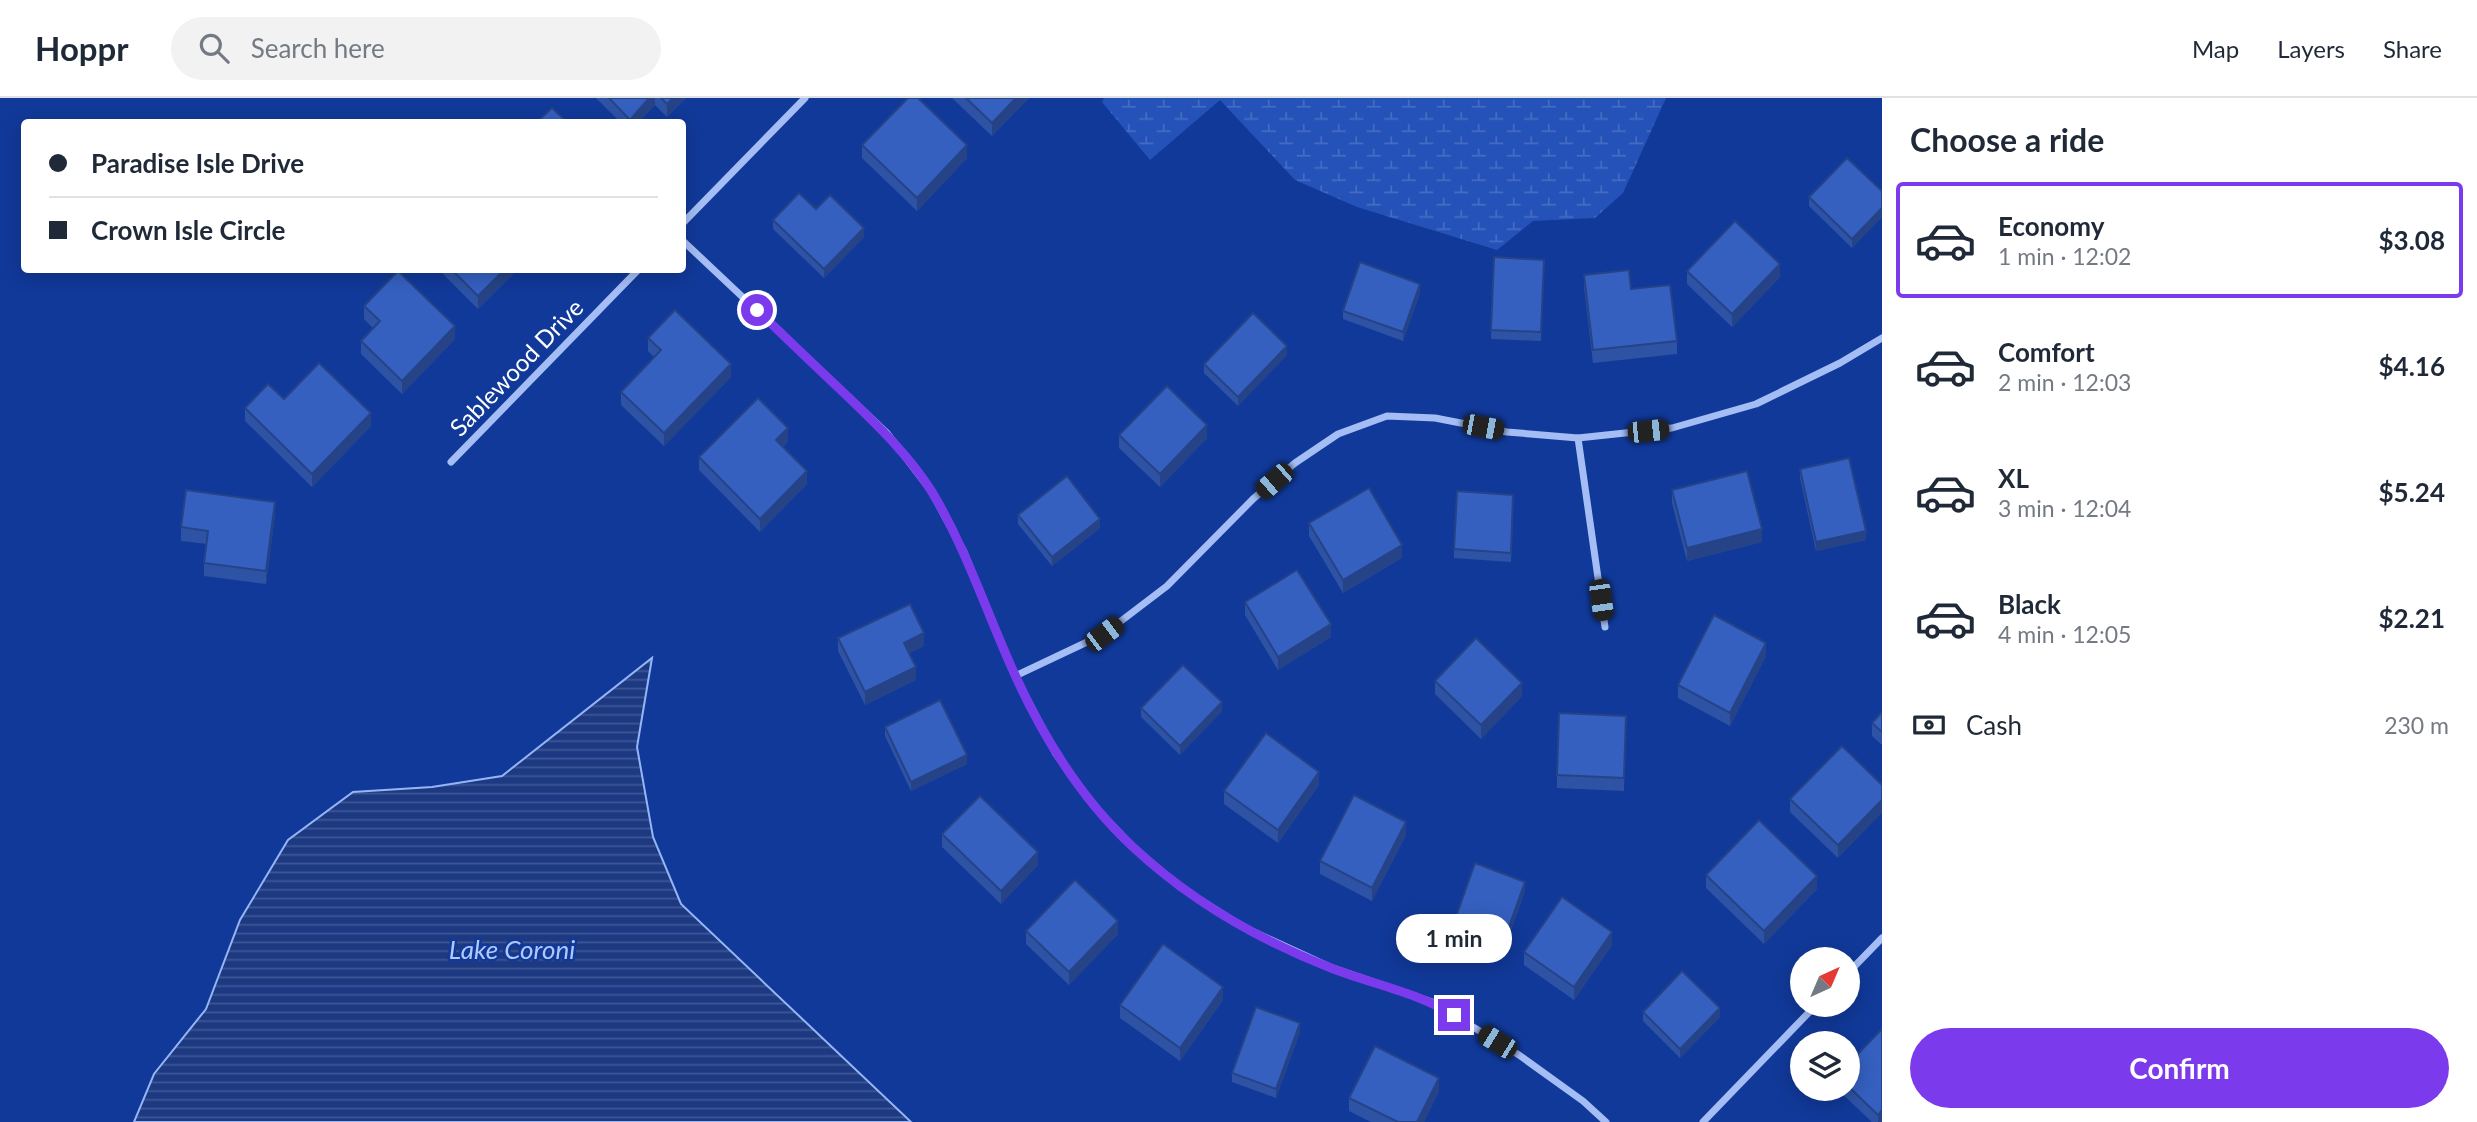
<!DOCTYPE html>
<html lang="en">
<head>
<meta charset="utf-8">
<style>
  :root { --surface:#fff; --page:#f2f2f3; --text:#1f2937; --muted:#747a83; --line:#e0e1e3; --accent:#7c3aed }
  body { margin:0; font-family:Lato,sans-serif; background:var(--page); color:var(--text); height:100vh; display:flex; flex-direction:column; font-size:26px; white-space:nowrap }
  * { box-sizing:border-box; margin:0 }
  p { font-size:23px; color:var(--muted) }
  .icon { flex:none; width:38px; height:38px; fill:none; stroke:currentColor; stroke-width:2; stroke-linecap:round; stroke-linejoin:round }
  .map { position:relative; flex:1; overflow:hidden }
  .side { display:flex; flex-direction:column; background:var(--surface); width:595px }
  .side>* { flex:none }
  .guide { position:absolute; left:21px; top:21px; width:665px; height:154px; border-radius:7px; box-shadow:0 4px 18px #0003; display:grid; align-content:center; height:154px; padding:0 28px; background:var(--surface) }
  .needle { width:46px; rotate:44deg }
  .fabs { position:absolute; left:1790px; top:849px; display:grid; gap:14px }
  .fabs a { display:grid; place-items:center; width:70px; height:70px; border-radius:50%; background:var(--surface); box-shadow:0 4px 18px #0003; font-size:35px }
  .end { position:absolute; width:32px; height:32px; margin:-16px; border:9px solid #7c3aed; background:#fff; box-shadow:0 0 0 4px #fff }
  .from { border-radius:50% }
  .bubble { position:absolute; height:49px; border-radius:24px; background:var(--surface); box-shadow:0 4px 18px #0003; font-size:23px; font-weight:700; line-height:49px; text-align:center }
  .car { position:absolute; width:21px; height:42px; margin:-21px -10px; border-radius:9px; box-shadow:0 0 5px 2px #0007; background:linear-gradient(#222 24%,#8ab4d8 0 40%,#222 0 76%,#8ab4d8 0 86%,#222 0) }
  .guide b { display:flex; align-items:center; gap:24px; height:66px; font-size:26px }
  .guide b+b { border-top:2px solid var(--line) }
  .guide i { width:18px; height:18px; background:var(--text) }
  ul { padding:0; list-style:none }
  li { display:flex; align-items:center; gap:21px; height:116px; margin:0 14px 10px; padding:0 14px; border:4px solid transparent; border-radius:7px }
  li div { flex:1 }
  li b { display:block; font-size:26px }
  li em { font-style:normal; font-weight:700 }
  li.selected { border-color:var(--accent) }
  li>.icon { width:63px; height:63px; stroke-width:1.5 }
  h2 { padding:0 28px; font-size:32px; line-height:84px }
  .pay { display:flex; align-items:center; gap:18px; height:77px; padding:0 28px; font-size:26px }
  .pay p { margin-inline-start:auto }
  .action { display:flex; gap:14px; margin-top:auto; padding:14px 28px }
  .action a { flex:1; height:80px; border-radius:42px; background:var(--accent); color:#fff; font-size:28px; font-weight:700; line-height:80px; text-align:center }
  header { display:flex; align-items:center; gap:42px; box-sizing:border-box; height:98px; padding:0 35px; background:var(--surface); border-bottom:2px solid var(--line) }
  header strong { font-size:33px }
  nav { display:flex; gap:38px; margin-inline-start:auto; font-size:24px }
  .search { width:490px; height:63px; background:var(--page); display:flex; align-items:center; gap:18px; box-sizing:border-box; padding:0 24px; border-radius:38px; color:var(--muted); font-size:26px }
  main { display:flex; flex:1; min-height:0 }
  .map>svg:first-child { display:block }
  .wetland { fill:url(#wetland-marsh) }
  .water { fill:url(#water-rules); stroke:#96b5f7; stroke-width:2 }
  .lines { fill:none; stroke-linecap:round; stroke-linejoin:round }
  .minor { stroke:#a4bdf4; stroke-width:7 }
  .wall { fill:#2e53a5 }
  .shaded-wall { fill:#254386 }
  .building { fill:#3560c0; stroke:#254386; stroke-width:2 }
  .route { stroke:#7c3aed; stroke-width:9 }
  .labels { text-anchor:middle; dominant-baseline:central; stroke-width:5; stroke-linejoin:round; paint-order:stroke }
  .street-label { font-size:24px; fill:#fff; stroke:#113999 }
  .water-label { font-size:26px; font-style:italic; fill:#b0c8fa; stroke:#113999 }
</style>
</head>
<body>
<header>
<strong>Hoppr</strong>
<div class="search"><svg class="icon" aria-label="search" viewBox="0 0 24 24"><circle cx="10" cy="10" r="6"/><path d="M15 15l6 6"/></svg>Search here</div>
<nav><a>Map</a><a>Layers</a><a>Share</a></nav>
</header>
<main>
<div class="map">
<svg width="1882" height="1024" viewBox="0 0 1882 1024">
  <defs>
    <pattern id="wetland-marsh" width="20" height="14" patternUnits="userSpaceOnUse" patternTransform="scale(1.75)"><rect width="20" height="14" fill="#2452b8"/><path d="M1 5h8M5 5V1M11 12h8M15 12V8" fill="none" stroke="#456cc3"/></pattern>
    <pattern id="water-rules" width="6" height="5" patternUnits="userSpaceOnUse" patternTransform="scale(1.75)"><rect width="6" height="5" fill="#1c3982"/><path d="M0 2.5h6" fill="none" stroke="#3e5795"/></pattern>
  </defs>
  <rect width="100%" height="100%" fill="#113999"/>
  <path class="wetland" d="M 1104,0 L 1666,0 L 1623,95 L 1595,120 L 1533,123 L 1497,152 L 1357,109 L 1295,82 L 1220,2 L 1150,62 L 1102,4 Z"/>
  <path class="water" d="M 652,560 L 637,649 L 653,739 L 681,806 L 911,1024 L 134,1024 L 154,976 L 206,911 L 240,822 L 288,742 L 353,694 L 432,689 L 502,678 Z"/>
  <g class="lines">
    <g class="minor">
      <path d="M 682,126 L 805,0"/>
      <path d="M 682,142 L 887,335 L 931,393 L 964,454 L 1015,578 L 1056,656 L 1093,707 L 1133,749 L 1180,789 L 1243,829 L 1330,869 L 1432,904 L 1519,957 L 1583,1003 L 1606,1024"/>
      <path d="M 1578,340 L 1605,529"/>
      <path d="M 451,364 L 638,172"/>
      <path d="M 1015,578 L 1104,536 L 1167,488 L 1253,401 L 1295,365 L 1338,336 L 1387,318 L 1435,320 L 1507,334 L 1578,340 L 1672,330 L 1756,306 L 1840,265 L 1882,240"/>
      <path d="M 1848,875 L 1882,840"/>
      <path d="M 1703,1024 L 1817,906"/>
    </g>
  </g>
  <g class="wall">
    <path d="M 596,0 L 686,0 L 667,19 L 655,7 L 639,24 L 620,24 Z"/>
    <path d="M 952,0 L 1029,0 L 992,38 Z"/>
    <path d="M 862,47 L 967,60 L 917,113 L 862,60 Z"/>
    <path d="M 1882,93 L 1882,119 L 1852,150 L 1809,108 L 1809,99 Z"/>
    <path d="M 816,111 L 864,139 L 824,180 L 773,131 L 773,122 Z"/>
    <path d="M 1494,159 L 1544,162 L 1541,243 L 1491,241 Z"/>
    <path d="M 439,172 L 517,172 L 478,211 Z"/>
    <path d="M 1687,173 L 1780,179 L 1732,229 L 1687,186 Z"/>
    <path d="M 1584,177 L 1631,191 L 1677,243 L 1677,256 L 1593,265 L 1584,190 Z"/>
    <path d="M 1420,195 L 1403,243 L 1343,221 L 1343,213 Z"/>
    <path d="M 364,208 L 455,241 L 402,296 L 361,256 L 361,243 L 373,230 L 364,221 Z"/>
    <path d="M 648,240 L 731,279 L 664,348 L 621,307 L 621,294 L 654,259 L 648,253 Z"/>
    <path d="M 1287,257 L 1238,308 L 1204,275 L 1204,266 Z"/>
    <path d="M 284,301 L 371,328 L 312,389 L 245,323 L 245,310 Z"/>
    <path d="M 1119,337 L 1207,340 L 1160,389 L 1119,350 Z"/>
    <path d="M 788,343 L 783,349 L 807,386 L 760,434 L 699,372 L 699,359 Z"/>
    <path d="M 1800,371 L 1866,442 L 1816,453 L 1800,380 Z"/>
    <path d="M 1672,392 L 1762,444 L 1687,463 L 1672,405 Z"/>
    <path d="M 1513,406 L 1511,464 L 1454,460 L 1454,451 Z"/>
    <path d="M 275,417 L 266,486 L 204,478 L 204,465 L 207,446 L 181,443 L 181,429 Z"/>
    <path d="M 1018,417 L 1100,430 L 1052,468 L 1018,426 Z"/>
    <path d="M 1309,425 L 1402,460 L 1343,495 L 1309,438 Z"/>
    <path d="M 1245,504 L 1331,539 L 1278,572 L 1245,517 Z"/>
    <path d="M 838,540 L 924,548 L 909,555 L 916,582 L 865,607 L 838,553 Z"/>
    <path d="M 1766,558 L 1730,628 L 1678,600 L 1678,587 Z"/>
    <path d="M 1435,583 L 1522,598 L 1481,641 L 1435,596 Z"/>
    <path d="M 1141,610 L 1222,613 L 1180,657 L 1141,619 Z"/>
    <path d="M 1882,614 L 1882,647 L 1872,638 L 1872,625 Z"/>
    <path d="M 1626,618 L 1624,693 L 1557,690 L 1557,677 Z"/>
    <path d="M 885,629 L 967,666 L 911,693 L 885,638 Z"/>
    <path d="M 1842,648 L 1838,760 L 1790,714 L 1790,701 Z"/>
    <path d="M 1319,687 L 1278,745 L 1224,706 L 1224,693 Z"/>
    <path d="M 942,736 L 1038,767 L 1001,806 L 942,749 Z"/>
    <path d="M 1406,737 L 1372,803 L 1320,776 L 1320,763 Z"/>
    <path d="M 1706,777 L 1817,791 L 1764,846 L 1706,790 Z"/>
    <path d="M 1525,793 L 1501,860 L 1451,842 L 1451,833 Z"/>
    <path d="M 1026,833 L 1118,836 L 1069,887 L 1026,846 Z"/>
    <path d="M 1612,847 L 1574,902 L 1524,867 L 1524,854 Z"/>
    <path d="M 1223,902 L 1180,963 L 1120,920 L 1120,907 Z"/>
    <path d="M 1643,914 L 1720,919 L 1680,960 L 1643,923 Z"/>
    <path d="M 1300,934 L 1276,1000 L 1232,984 L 1232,975 Z"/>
    <path d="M 1848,966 L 1882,1024 L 1872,1024 L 1837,991 L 1848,990 Z"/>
    <path d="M 1439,993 L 1424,1024 L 1371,1024 L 1349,1013 L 1349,1000 Z"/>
  </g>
  <g class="shaded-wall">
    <path d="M 649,0 L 655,0 L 655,7 L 639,24 L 630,24 L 630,22 Z"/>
    <path d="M 673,0 L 686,0 L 667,19 L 667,6 Z"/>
    <path d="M 1016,0 L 1029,0 L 992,38 L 992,25 Z"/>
    <path d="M 967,47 L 967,60 L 917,113 L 917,100 Z"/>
    <path d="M 1882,110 L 1882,119 L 1852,150 L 1852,141 Z"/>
    <path d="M 864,130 L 864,139 L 824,180 L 824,171 Z"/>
    <path d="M 1780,166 L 1780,179 L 1732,229 L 1732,216 Z"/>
    <path d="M 504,172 L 517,172 L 478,211 L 478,198 Z"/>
    <path d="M 1420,186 L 1420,195 L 1403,243 L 1403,234 Z"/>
    <path d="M 455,228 L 455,241 L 402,296 L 402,283 Z"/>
    <path d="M 1287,248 L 1287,257 L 1238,308 L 1238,299 Z"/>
    <path d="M 731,266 L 731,279 L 664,348 L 664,335 Z"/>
    <path d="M 371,315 L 371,328 L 312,389 L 312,376 Z"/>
    <path d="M 1207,327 L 1207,340 L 1160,389 L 1160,376 Z"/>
    <path d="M 788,330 L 788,343 L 776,355 L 776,342 Z"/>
    <path d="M 807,373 L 807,386 L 760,434 L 760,421 Z"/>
    <path d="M 275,404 L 275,417 L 266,486 L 266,473 Z"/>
    <path d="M 1100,421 L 1100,430 L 1052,468 L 1052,459 Z"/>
    <path d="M 1762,431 L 1762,444 L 1687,463 L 1687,450 Z"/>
    <path d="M 1866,433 L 1866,442 L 1816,453 L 1816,444 Z"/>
    <path d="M 1402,447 L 1402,460 L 1343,495 L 1343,482 Z"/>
    <path d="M 1331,526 L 1331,539 L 1278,572 L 1278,559 Z"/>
    <path d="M 924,535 L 924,548 L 904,558 L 904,545 Z"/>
    <path d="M 1766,545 L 1766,558 L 1730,628 L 1730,615 Z"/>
    <path d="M 916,569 L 916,582 L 865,607 L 865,594 Z"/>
    <path d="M 1522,585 L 1522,598 L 1481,641 L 1481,627 Z"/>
    <path d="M 1222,604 L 1222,613 L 1180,657 L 1180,648 Z"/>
    <path d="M 967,657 L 967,666 L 911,693 L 911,684 Z"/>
    <path d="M 1319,674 L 1319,687 L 1278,745 L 1278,732 Z"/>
    <path d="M 1882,702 L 1882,715 L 1838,760 L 1838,747 Z"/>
    <path d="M 1406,724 L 1406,737 L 1372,803 L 1372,790 Z"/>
    <path d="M 1038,754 L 1038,767 L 1001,806 L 1001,793 Z"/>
    <path d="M 1817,778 L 1817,791 L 1764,846 L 1764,833 Z"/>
    <path d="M 1525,784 L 1525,793 L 1501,860 L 1501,851 Z"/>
    <path d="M 1118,823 L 1118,836 L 1069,887 L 1069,874 Z"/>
    <path d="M 1612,834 L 1612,847 L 1574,902 L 1574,889 Z"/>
    <path d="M 1223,889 L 1223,902 L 1180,963 L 1180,950 Z"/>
    <path d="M 1720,910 L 1720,919 L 1680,960 L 1680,951 Z"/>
    <path d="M 1300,925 L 1300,934 L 1276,1000 L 1276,991 Z"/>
    <path d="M 1439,980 L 1439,993 L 1424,1024 L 1417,1024 Z"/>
    <path d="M 1882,1012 L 1882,1024 L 1878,1024 L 1878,1017 Z"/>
  </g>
  <g class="building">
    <path d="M 609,0 L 649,0 L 630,22 Z"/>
    <path d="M 661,0 L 673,0 L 667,6 Z"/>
    <path d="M 908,0 L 918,0 L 967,47 L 917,100 L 862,47 Z"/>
    <path d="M 966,0 L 1016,0 L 992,25 Z"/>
    <path d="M 552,10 L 567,24 L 537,24 Z"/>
    <path d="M 1847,60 L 1882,93 L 1882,110 L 1852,141 L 1809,99 Z"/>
    <path d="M 799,95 L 816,111 L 830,97 L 864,130 L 824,171 L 773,122 Z"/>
    <path d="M 1735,123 L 1780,166 L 1732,216 L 1687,173 Z"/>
    <path d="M 1494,159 L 1544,162 L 1541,234 L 1491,232 Z"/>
    <path d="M 1360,164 L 1420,186 L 1403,234 L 1343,213 Z"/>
    <path d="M 452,172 L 504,172 L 478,198 Z"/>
    <path d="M 1629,172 L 1631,191 L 1670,187 L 1677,243 L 1593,252 L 1584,177 Z"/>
    <path d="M 398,173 L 455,228 L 402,283 L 361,243 L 380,223 L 364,208 Z"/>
    <path d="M 675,212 L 731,266 L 664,335 L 621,294 L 661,252 L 648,240 Z"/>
    <path d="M 1253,215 L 1287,248 L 1238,299 L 1204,266 Z"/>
    <path d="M 319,265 L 371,315 L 312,376 L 245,310 L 268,286 L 284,301 Z"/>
    <path d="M 1167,288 L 1207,327 L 1160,376 L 1119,337 Z"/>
    <path d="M 758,300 L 788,330 L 776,342 L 807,373 L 760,421 L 699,359 Z"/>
    <path d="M 1849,360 L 1866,433 L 1816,444 L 1800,371 Z"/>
    <path d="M 1747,373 L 1762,431 L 1687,450 L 1672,392 Z"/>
    <path d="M 1067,378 L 1100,421 L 1052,459 L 1018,417 Z"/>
    <path d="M 1369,390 L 1402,447 L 1343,482 L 1309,425 Z"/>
    <path d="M 186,392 L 275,404 L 266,473 L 204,465 L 208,433 L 181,429 Z"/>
    <path d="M 1457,393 L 1513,397 L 1511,455 L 1454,451 Z"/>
    <path d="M 1297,472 L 1331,526 L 1278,559 L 1245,504 Z"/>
    <path d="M 910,506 L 924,535 L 904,545 L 916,569 L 865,594 L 838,540 Z"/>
    <path d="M 1714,517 L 1766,545 L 1730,615 L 1678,587 Z"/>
    <path d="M 1476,540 L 1522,585 L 1481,627 L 1435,583 Z"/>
    <path d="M 1183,567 L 1222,604 L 1180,648 L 1141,610 Z"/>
    <path d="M 940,602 L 967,657 L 911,684 L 885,629 Z"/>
    <path d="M 1882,614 L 1882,634 L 1872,625 Z"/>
    <path d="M 1559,615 L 1626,618 L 1624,680 L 1557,677 Z"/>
    <path d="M 1266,635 L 1319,674 L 1278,732 L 1224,693 Z"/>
    <path d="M 1842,648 L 1882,687 L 1882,702 L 1838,747 L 1790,701 Z"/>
    <path d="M 1354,697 L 1406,724 L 1372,790 L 1320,763 Z"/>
    <path d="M 980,698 L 1038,754 L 1001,793 L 942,736 Z"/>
    <path d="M 1759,722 L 1817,778 L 1764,833 L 1706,777 Z"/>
    <path d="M 1475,765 L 1525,784 L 1501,851 L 1451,833 Z"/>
    <path d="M 1075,782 L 1118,823 L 1069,874 L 1026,833 Z"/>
    <path d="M 1562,799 L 1612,834 L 1574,889 L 1524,854 Z"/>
    <path d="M 1163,846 L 1223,889 L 1180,950 L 1120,907 Z"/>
    <path d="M 1682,873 L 1720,910 L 1680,951 L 1643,914 Z"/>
    <path d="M 1256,909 L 1300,925 L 1276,991 L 1232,975 Z"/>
    <path d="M 1882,931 L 1882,1012 L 1878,1017 L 1848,988 L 1848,966 Z"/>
    <path d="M 1375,948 L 1439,980 L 1417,1024 L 1398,1024 L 1349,1000 Z"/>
  </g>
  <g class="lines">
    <path class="route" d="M 757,212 C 786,240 815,268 845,296 C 876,326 909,357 932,394 C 967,452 987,516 1015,577 C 1044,641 1082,702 1134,750 C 1190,802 1259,842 1331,870 C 1372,886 1416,894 1454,917"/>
  </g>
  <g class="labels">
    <g class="street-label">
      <text transform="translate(516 269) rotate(-46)">Sablewood Drive</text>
    </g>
    <g class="water-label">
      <text x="512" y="851">Lake Coroni</text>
    </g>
  </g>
</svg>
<div class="fabs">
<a><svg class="needle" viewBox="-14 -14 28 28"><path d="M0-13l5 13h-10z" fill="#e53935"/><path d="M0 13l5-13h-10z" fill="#747a83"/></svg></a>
<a><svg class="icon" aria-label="layers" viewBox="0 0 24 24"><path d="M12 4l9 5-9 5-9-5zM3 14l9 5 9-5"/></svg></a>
</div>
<i class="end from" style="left:757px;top:212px"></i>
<i class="end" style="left:1454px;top:917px"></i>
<div class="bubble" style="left:1396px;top:816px;width:116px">1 min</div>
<i class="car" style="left:1483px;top:329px;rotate:101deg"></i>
<i class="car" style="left:1648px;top:333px;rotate:84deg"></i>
<i class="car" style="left:1274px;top:383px;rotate:229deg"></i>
<i class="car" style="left:1601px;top:502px;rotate:172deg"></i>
<i class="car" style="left:1104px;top:536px;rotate:53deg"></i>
<i class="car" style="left:1497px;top:944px;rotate:302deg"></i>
<div class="guide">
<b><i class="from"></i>Paradise Isle Drive</b>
<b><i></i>Crown Isle Circle</b>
</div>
</div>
<section class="side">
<h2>Choose a ride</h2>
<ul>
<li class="selected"><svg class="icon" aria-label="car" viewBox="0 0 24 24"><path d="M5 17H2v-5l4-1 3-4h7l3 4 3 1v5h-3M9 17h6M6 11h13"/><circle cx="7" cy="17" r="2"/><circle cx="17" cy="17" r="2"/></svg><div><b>Economy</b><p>1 min · 12:02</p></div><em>$3.08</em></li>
<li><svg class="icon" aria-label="car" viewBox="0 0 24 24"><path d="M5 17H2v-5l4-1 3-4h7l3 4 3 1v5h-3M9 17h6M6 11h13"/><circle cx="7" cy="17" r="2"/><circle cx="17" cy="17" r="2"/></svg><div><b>Comfort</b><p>2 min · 12:03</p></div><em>$4.16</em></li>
<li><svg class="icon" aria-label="car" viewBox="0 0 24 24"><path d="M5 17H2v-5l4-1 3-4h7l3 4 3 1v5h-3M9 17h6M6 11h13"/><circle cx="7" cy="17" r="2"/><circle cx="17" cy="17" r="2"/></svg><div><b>XL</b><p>3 min · 12:04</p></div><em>$5.24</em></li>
<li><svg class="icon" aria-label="car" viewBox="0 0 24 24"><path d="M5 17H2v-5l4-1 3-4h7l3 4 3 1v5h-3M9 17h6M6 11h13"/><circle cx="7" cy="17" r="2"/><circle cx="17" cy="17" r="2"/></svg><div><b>Black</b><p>4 min · 12:05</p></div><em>$2.21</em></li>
</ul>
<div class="pay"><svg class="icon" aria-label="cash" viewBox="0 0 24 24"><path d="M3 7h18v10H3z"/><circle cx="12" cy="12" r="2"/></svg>Cash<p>230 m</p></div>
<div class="action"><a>Confirm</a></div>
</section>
</main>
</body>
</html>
